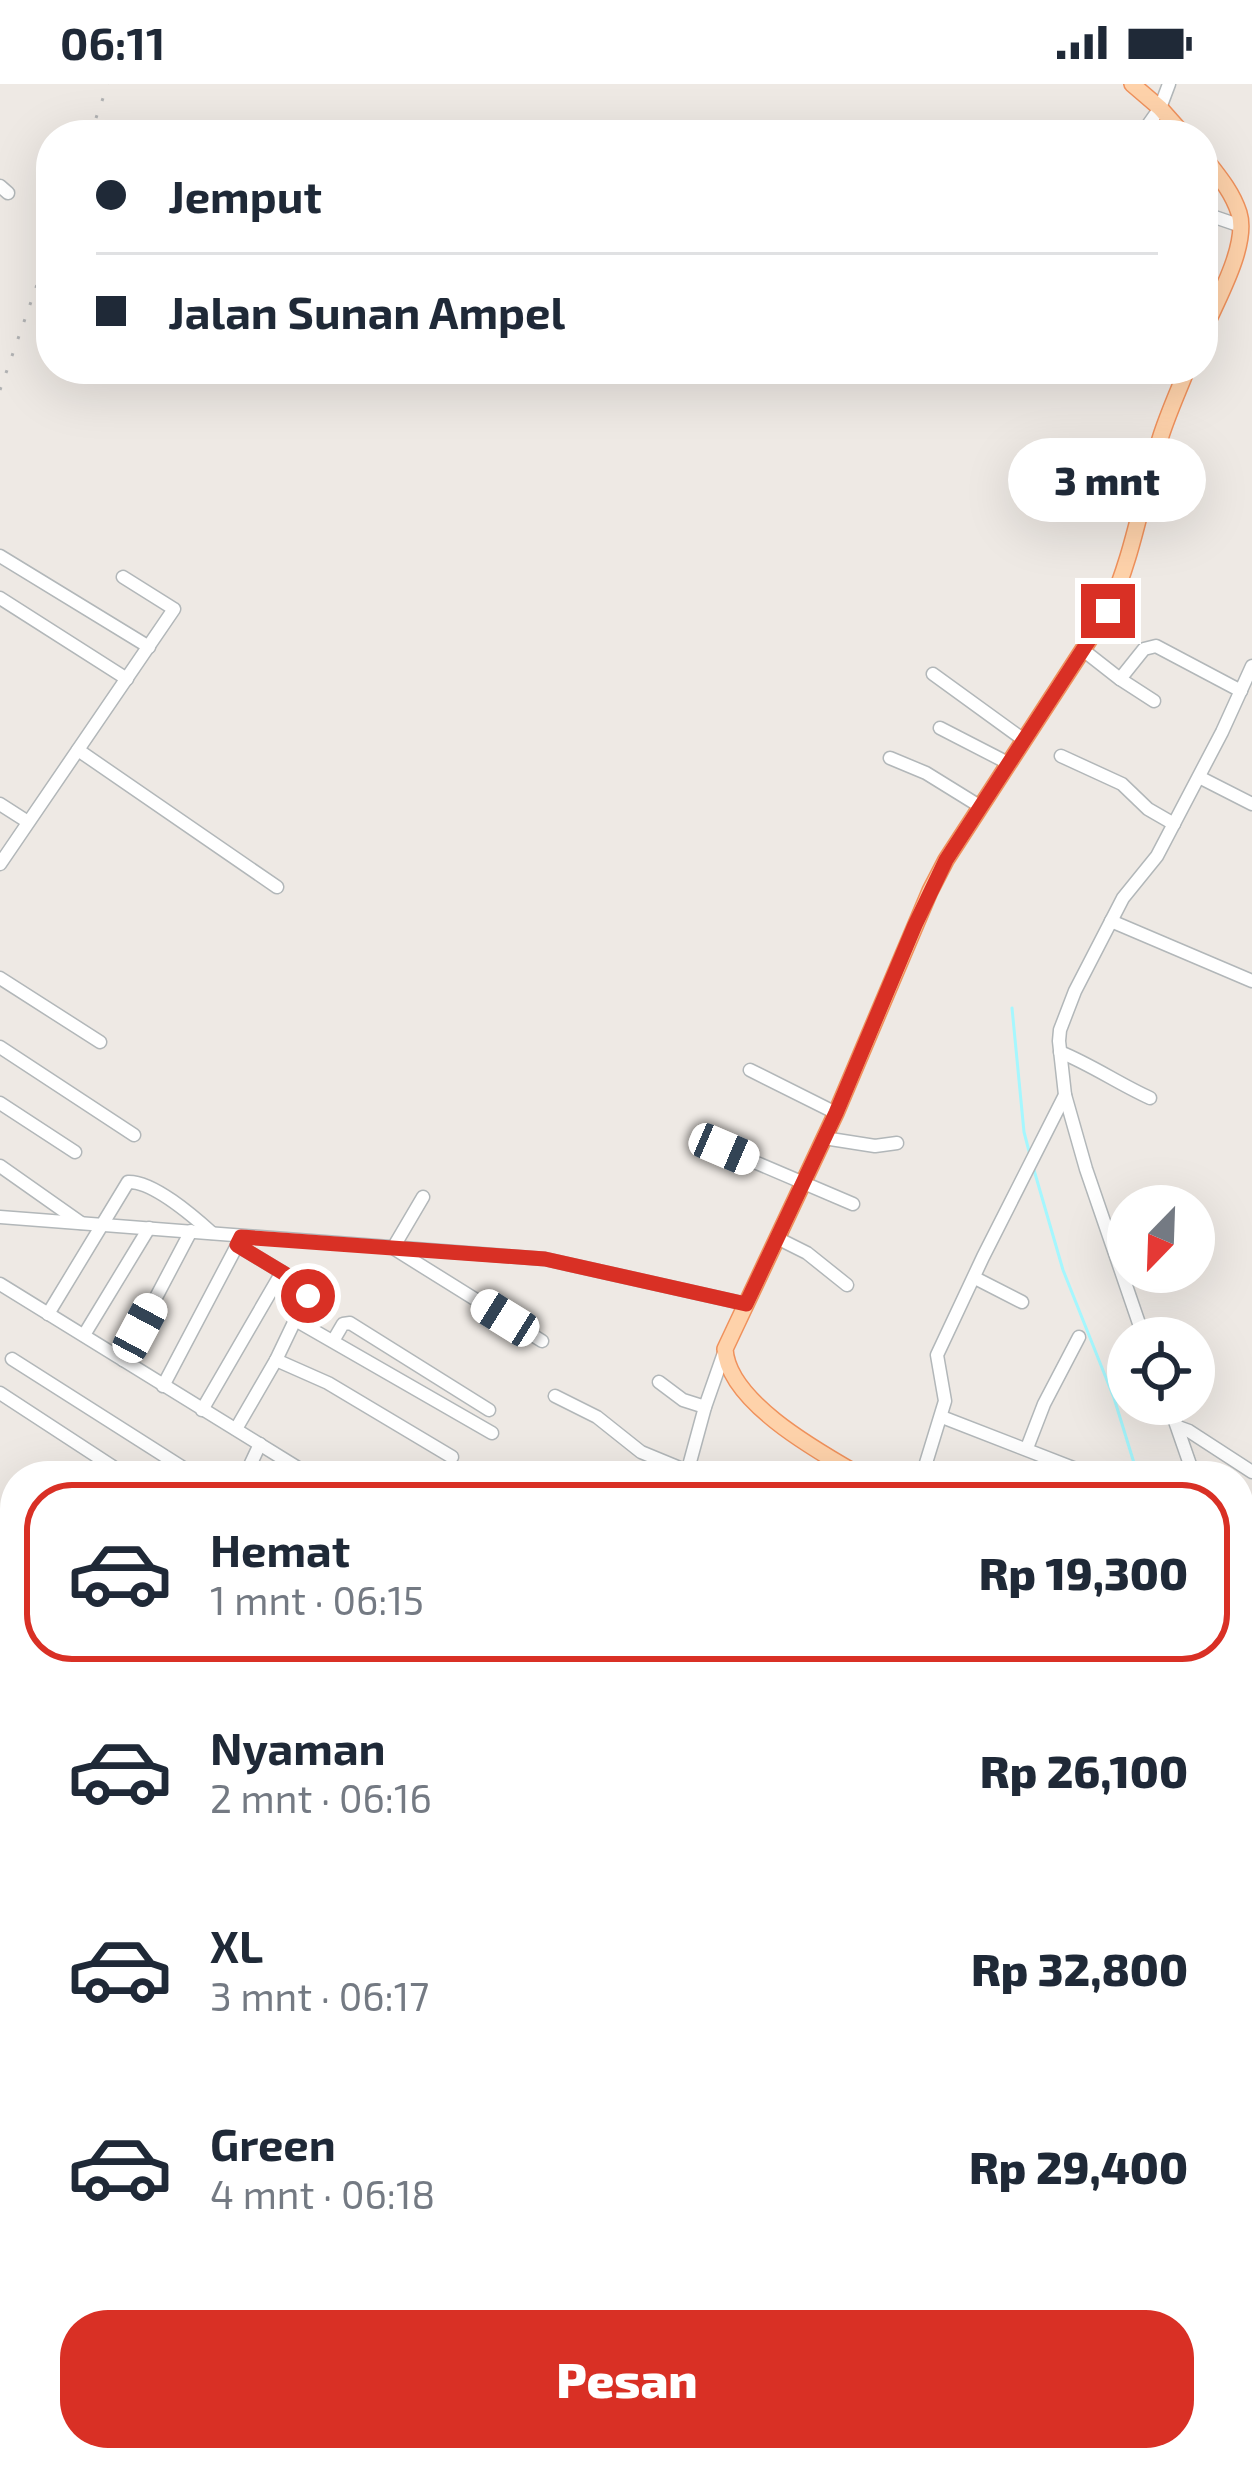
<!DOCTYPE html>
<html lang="id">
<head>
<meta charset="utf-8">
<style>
  :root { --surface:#fff; --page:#f2f2f3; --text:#1f2937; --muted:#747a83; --line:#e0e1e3; --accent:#d93025 }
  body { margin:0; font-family:"Exo 2",sans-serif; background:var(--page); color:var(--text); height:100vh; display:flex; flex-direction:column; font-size:45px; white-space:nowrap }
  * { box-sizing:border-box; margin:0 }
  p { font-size:39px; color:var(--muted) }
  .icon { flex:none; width:66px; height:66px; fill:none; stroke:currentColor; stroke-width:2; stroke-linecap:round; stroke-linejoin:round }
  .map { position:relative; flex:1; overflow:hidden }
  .drawer { position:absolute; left:0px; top:1377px; width:1254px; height:1011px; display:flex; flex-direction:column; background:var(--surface); border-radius:48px 48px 0 0; box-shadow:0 12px 48px #0002 }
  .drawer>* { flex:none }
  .guide { position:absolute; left:36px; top:36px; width:1182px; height:264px; border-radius:48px; box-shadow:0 12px 48px #0002; display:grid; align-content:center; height:264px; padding:0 60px; background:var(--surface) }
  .needle { width:78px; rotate:203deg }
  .fabs { position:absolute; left:1107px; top:1101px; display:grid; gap:24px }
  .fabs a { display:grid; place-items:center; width:108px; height:108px; border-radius:50%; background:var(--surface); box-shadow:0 12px 48px #0002; font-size:60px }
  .end { position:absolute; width:54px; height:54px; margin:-27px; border:15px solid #d93025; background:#fff; box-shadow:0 0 0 6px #fff }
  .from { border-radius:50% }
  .bubble { position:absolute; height:84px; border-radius:42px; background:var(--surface); box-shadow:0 12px 48px #0002; font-size:39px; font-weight:800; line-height:84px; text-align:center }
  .car { position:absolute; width:36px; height:72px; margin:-36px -18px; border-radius:15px; box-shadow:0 0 9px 3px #0007; background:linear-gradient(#fff 24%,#345 0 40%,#fff 0 76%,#345 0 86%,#fff 0) }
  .guide b { display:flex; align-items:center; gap:42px; height:114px; font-size:45px }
  .guide b+b { border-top:3px solid var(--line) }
  .guide i { width:30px; height:30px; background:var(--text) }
  ul { padding:21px 0 0; list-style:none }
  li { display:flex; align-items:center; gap:36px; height:180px; margin:0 24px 18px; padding:0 36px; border:6px solid transparent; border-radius:48px }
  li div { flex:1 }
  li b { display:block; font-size:45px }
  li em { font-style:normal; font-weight:800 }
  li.selected { border-color:var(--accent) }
  li>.icon { width:108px; height:108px; stroke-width:1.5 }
  .primary-button { display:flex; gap:24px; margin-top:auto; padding:24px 60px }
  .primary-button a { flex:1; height:138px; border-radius:48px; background:var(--accent); color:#fff; font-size:48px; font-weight:800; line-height:138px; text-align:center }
  .status { display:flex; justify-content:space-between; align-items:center; height:84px; padding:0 60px; background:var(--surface); direction:ltr }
  .status svg { height:33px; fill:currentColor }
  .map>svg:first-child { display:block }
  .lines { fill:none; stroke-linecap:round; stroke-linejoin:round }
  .stream { stroke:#a5f7fe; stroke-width:3 }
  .minor-casing { stroke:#b2b7b9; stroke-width:15 }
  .major-casing { stroke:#ef915c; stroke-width:18 }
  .minor { stroke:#fff; stroke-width:12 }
  .major { stroke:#fed2aa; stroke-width:15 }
  .rail { stroke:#b1b2b3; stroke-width:3; stroke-dasharray:3 15; stroke-linecap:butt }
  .route { stroke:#d93025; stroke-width:15 }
</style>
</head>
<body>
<div class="status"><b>06:11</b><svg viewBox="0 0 49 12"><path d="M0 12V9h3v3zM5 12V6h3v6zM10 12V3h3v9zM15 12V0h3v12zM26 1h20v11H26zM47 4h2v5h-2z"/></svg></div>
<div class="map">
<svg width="1252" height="2387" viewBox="0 0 1252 2387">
  <rect width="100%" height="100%" fill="#eee9e4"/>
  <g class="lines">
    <g class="stream">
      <path d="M 1012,924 L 1024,1048 L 1030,1071"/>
      <path d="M 1034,1086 L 1063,1186 L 1114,1314 L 1138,1392"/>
      <path d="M 1239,1614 L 1252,1648"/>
    </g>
    <g class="minor-casing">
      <g id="minor">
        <path d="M 1141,51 L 1160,24 L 1169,0"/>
        <path d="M 0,102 L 8,109"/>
        <path d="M 1203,129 L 1241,142"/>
        <path d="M 0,472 L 149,563"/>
        <path d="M 0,514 L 127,595"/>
        <path d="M 1083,566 L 1120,595 L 1144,565 L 1156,562 L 1241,607"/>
        <path d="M 933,590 L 1024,656"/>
        <path d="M 1120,595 L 1154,617"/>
        <path d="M 940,644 L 1008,679"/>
        <path d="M 78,666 L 277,803"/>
        <path d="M 1061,672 L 1122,700 L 1148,725 L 1174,740"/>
        <path d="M 890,674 L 926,689 L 981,723"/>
        <path d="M 1199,693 L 1252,720"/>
        <path d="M 0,720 L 28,738"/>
        <path d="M 0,780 L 174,525 L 123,493"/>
        <path d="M 1111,837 L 1252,897"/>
        <path d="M 0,894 L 100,958"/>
        <path d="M 0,963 L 134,1051"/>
        <path d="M 1060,968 C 1092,981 1119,1000 1150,1014"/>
        <path d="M 750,986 L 836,1029"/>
        <path d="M 1065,1011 L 1086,1085 L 1144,1254"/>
        <path d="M 0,1019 L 75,1068"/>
        <path d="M 824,1054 L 875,1062 L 897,1059"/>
        <path d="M 724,1065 L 853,1120"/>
        <path d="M 0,1082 L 81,1139"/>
        <path d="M 423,1113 L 393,1164 L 542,1257"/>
        <path d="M 0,1133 L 545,1175 L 746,1220"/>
        <path d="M 777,1154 L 807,1169 L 847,1201"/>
        <path d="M 975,1194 L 1022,1218"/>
        <path d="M 0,1200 L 311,1392"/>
        <path d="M 48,1230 L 128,1098 C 153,1097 193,1132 212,1149"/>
        <path d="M 297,1237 L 492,1349"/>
        <path d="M 84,1251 L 149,1144"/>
        <path d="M 333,1257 L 343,1240 L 350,1239 L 489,1326"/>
        <path d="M 12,1275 L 196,1392"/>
        <path d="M 123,1276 L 191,1147"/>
        <path d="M 276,1276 L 328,1299 L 452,1373"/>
        <path d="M 659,1298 L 683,1316 L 705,1323"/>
        <path d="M 163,1302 L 241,1154"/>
        <path d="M 0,1309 L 127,1392"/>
        <path d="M 555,1312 L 597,1333 L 641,1368 L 687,1387"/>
        <path d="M 1169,1320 L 1194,1392"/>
        <path d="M 202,1326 L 282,1188"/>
        <path d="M 942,1333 L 1094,1392"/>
        <path d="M 1178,1343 L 1189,1347 L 1252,1388"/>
        <path d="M 236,1345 L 276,1276 L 310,1205 L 237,1161"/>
        <path d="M 1027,1364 L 1044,1320 L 1079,1253"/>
        <path d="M 687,1389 L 705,1323 L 725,1266"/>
        <path d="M 245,1392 L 260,1360"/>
        <path d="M 922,1392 L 945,1317 L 937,1271 L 983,1173 L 1065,1011 L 1059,957 L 1060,946 L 1075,907 L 1123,814 L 1157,772 L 1222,648 L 1252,582"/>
        <path d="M 1239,1446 L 1252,1452"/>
        <path d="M 0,1481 L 15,1490"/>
        <path d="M 0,1611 L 15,1621"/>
        <path d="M 0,1658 L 15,1668"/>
        <path d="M 0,1718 L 15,1728"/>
        <path d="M 0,1746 L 15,1757"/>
        <path d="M 0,1801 L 15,1812"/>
        <path d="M 1239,1863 L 1252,1871"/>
        <path d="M 0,1867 L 15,1842"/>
        <path d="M 1239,1966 L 1252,1975"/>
        <path d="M 1239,2018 L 1252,2026"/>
        <path d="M 0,2204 L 15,2214"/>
        <path d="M 1239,2208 L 1252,2215"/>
        <path d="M 1239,2248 L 1252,2254"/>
        <path d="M 0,2260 L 15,2239"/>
        <path d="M 0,2288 L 15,2298"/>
        <path d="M 1239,2302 L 1249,2307"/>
        <path d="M 0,2312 L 15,2326"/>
        <path d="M 0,2349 L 15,2355"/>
        <path d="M 36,2373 L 52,2387"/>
        <path d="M 176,2373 L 180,2377"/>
        <path d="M 252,2373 L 285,2387"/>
        <path d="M 351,2373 L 367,2387"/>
        <path d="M 702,2373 L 724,2387"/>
        <path d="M 856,2373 L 864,2378"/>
        <path d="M 234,2387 L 239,2373"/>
        <path d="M 308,2387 L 323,2373"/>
        <path d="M 542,2387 L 548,2373"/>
        <path d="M 659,2387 L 672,2373"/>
      </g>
    </g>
    <g class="major-casing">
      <g id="major">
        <path d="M 1132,0 L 1160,24 L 1184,51"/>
        <path d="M 1203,72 C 1217,90 1232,107 1239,129 C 1249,161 1216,218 1203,248"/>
        <path d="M 861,1392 C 819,1368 728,1318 725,1265 L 836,1029 L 930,807 L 946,776 L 1108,527 C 1134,469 1141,415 1160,355 C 1167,332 1178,308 1187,285"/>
        <path d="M 1252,1706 C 1243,1719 1244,1733 1252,1747"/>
        <path d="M 1248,1777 L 1250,1745"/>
        <path d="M 926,2387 L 933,2373"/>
      </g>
    </g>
    <use href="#minor" class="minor"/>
    <use href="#major" class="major"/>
    <g class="rail">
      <path d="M 90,51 L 108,0"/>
      <path d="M 0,306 L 51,161"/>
    </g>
  </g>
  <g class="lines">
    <path class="route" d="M 308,1212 L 310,1205 L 237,1161 L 241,1153 L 545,1175 L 746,1220 L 836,1029 L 915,841 L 946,776 L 1108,527"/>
  </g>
</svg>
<div class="fabs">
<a><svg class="needle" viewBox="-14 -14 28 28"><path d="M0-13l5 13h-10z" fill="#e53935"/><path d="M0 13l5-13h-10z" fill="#747a83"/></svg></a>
<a><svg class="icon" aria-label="locate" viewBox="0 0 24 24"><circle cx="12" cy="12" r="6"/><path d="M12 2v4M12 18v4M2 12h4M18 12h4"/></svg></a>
</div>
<i class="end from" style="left:308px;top:1212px"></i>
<i class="end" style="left:1108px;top:527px"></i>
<div class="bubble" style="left:1008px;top:354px;width:198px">3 mnt</div>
<i class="car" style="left:724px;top:1065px;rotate:113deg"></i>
<i class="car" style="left:505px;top:1234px;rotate:302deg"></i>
<i class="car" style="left:140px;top:1244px;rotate:28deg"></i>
<div class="guide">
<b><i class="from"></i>Jemput</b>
<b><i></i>Jalan Sunan Ampel</b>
</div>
<section class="drawer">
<ul>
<li class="selected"><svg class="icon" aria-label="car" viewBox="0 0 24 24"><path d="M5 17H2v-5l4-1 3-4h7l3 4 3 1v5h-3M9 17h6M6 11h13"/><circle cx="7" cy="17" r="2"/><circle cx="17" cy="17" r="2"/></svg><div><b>Hemat</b><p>1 mnt · 06:15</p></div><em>Rp 19,300</em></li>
<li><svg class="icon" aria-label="car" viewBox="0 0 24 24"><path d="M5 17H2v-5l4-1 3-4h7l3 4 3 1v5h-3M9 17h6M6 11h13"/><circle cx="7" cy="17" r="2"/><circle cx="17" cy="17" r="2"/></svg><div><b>Nyaman</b><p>2 mnt · 06:16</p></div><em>Rp 26,100</em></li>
<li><svg class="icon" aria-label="car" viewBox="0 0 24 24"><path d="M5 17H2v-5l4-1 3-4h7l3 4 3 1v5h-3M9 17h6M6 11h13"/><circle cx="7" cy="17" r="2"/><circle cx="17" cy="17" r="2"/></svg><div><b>XL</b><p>3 mnt · 06:17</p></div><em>Rp 32,800</em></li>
<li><svg class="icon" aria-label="car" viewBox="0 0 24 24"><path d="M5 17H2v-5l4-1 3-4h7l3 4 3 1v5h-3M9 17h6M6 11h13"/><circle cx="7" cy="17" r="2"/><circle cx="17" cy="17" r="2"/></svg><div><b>Green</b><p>4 mnt · 06:18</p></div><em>Rp 29,400</em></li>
</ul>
<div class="primary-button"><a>Pesan</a></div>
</section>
</div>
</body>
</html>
